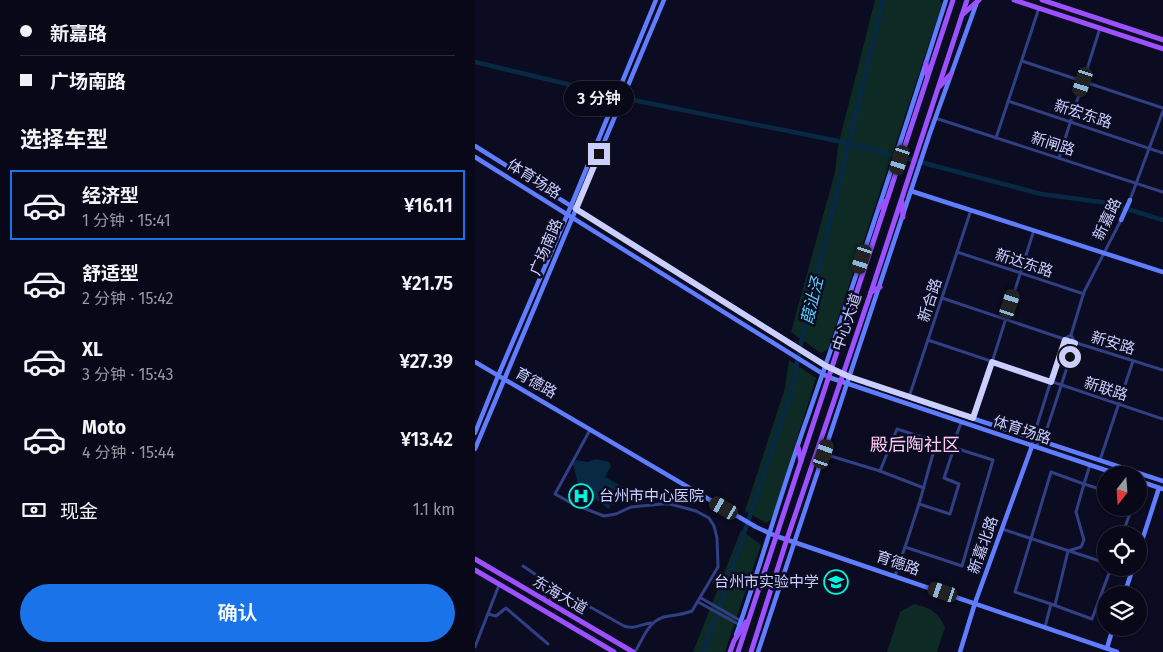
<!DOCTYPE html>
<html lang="zh">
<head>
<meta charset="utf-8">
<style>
  :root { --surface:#080819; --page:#161626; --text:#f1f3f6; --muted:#989aa2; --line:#292938; --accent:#1a73e8 }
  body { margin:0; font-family:"Fira Sans","Noto Sans SC",sans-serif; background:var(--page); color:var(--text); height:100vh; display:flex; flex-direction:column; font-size:19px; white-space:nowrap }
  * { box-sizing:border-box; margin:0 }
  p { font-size:16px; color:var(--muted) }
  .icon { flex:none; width:28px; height:28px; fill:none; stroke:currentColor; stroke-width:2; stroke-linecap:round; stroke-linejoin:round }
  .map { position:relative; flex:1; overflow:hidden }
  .drawer { display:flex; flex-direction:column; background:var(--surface); width:475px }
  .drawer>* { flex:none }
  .guide { display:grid; align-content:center; height:110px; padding:0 20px; background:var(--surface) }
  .needle { width:32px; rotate:197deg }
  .tools { position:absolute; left:622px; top:466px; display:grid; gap:10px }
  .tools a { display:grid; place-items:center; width:50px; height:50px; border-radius:50%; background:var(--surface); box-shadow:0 1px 4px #0004,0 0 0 1px var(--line); font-size:25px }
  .end { position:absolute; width:22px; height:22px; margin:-11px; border:6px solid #cacfff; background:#111; box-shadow:0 0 0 2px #111 }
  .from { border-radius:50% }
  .bubble { position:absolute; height:35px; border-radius:18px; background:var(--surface); box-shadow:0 1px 4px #0004,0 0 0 1px var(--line); font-size:16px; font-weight:600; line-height:35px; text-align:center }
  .car { position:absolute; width:15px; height:30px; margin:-15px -8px; border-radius:6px; box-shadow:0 0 4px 1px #0007; background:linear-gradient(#222 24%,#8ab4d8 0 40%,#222 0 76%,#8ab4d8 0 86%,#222 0) }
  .guide b { display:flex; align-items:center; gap:18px; height:48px; font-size:19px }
  .guide b+b { border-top:1px solid var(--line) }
  .guide i { width:12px; height:12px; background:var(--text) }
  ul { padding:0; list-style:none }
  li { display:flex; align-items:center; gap:15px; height:70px; margin:0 10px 8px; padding:0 10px; border:2px solid transparent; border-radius:0px }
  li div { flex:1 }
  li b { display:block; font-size:19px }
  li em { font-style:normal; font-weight:600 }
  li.active { border-color:var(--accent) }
  li>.icon { width:45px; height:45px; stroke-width:1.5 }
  h2 { padding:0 20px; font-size:22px; line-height:60px }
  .pay { display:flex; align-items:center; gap:12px; height:55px; padding:0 20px; font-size:19px }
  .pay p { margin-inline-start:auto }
  .action { display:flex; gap:10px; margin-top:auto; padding:10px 20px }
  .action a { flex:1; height:58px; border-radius:30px; background:var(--accent); color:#fff; font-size:20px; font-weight:600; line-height:58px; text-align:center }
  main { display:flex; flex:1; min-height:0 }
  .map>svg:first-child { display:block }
  .green { fill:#0d2b24 }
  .water { fill:#072944 }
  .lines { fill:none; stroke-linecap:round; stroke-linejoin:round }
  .canal { stroke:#072944; stroke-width:4.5 }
  .street { stroke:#313f84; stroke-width:3 }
  .secondary { stroke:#617dff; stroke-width:4.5 }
  .primary { stroke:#9b51ff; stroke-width:5 }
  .route { stroke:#cacfff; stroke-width:6 }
  .labels { text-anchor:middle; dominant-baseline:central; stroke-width:5; stroke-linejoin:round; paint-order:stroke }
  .street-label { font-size:15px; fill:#cacfff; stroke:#0b0b21 }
  .poi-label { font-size:15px; fill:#cacfff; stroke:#0b0b21; text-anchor:start }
  .water-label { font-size:16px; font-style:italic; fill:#58d4ff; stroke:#0b0b21 }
  .quarter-label { font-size:18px; fill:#ffccf7; stroke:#0b0b21 }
</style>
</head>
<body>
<main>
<section class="drawer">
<div class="guide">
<b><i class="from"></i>新嘉路</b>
<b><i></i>广场南路</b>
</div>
<h2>选择车型</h2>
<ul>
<li class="active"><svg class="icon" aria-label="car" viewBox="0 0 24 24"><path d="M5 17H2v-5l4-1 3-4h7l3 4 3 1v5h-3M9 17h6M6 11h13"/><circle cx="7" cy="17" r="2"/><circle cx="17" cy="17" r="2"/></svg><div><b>经济型</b><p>1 分钟 · 15:41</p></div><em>¥16.11</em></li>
<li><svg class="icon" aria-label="car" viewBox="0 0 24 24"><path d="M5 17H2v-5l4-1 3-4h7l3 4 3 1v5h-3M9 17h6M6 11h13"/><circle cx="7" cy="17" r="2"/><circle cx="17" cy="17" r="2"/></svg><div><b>舒适型</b><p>2 分钟 · 15:42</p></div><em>¥21.75</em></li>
<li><svg class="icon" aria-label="car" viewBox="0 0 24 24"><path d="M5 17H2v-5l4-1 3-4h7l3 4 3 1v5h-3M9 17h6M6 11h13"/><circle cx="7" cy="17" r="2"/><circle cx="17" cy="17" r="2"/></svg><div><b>XL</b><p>3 分钟 · 15:43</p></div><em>¥27.39</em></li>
<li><svg class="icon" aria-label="car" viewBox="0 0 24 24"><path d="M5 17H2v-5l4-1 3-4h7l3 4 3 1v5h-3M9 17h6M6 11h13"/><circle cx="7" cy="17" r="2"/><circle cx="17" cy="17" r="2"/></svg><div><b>Moto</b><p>4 分钟 · 15:44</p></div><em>¥13.42</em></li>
</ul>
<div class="pay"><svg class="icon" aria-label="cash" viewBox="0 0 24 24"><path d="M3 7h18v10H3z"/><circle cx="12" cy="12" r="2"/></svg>现金<p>1.1 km</p></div>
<div class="action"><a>确认</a></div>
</section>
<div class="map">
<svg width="688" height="652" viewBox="0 0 688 652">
  <rect width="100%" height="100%" fill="#0b0b21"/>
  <g class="green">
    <path d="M 400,0 L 465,0 L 467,4 L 353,349 L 346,353 L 316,332 L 360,172 L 363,146 Z"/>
    <path d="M 314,360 L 341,378 L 297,519 L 291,523 L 270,511 L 310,388 Z"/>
    <path d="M 266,530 L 286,545 L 250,652 L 218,652 Z"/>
    <path d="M 439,604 C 456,608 462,611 470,627 L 462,652 L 412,652 L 425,612 Z"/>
  </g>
  <path class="water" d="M 121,459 L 134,462 L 136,466 L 130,477 L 157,492 L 156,496 L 146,499 L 138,505 L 136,503 L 134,509 L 117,497 L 118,494 L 101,482 L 102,480 L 98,464 L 101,460 L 112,462 Z"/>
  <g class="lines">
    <g class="canal">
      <path d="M 0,62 L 163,101 L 373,143 L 566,194 L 633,203 L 688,220"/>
      <path d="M 228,652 L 242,614 L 315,396 L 330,325 L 408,0"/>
    </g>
    <g class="street">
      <path d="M 547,61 L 688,108"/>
      <path d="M 533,101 L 688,153"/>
      <path d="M 460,118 L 688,192"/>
      <path d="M 521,138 L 564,8"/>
      <path d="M 584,158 L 625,28"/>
      <path d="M 655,200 L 688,111"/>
      <path d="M 482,252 L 609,294"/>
      <path d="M 467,298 L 589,339 L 688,370"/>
      <path d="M 453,340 L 688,419"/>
      <path d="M 434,397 L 496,210"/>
      <path d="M 499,419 L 559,230"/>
      <path d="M 115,430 L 80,494 L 98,504 L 129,516 L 141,514 L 156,507 L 187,504 L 195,504 L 221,511 L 234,518 L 239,526 L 242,538 L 243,567 L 217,611 C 209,614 202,615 194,616 C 174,618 169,637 160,652"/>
      <path d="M 557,446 L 558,438 L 589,339 L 596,335 L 609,292 L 646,220"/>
      <path d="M 559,446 L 568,441 L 600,343 L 596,335"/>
      <path d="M 349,454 L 405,471 L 449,488"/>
      <path d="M 625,460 L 658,361"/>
      <path d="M 615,465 L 609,484 L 631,491"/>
      <path d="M 405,471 L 422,429 L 477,447"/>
      <path d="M 444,504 L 461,443"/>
      <path d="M 527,529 L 631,563"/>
      <path d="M 647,535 L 657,508"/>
      <path d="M 430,547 L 444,504 L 475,514 L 484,484 L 469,478 L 479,448"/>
      <path d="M 48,566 L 76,585 L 149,626 C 160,630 165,624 176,623"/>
      <path d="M 420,576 L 430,547 L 487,566 L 518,460 L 477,447 L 486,423"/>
      <path d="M 226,598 L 266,621"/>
      <path d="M 68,599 L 76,585"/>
      <path d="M 74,602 L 82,587"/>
      <path d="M 223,602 L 265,625"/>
      <path d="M 576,604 L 540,592 L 576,472 L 609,484 L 601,512 L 609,540 L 606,547 L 593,551 L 580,605"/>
      <path d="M 13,614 L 21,616 L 31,608 L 73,644"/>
      <path d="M 570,627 L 576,604 L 617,619 L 636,568"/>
      <path d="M 0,647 L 24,585"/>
    </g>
    <g class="secondary">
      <path d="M 0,146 L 357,369 L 375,377 L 457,405 L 688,481"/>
      <path d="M 0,157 L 353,377 L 645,475"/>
      <path d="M 436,191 L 688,272"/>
      <path d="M 646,220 L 655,200"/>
      <path d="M 0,362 L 281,527 L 301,536 L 642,652"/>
      <path d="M 0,433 L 23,376 L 96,206 L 181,0"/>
      <path d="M 0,449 L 189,0"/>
      <path d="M 664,481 L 688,489"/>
      <path d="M 664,550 L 684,488"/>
      <path d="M 649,595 L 658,568"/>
      <path d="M 261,635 C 287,562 307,488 333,416 C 381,278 427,139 471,0"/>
      <path d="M 632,648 L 638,628"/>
      <path d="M 283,652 L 455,133 L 502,2"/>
      <path d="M 485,652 L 500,603 L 557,446"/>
    </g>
    <g class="primary">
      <path d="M 539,0 L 688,49"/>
      <path d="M 567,0 L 688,40"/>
      <path d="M 487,15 L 504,0"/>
      <path d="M 451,63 L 452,75"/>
      <path d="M 465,86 L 476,74"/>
      <path d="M 427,202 L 428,217"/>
      <path d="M 404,208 L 411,201"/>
      <path d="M 396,292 L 405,287"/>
      <path d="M 323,447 L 326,461"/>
      <path d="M 341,455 L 344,467"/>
      <path d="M 0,559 L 158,652"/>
      <path d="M 0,570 L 139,652"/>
      <path d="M 255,652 L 259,641 L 271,622"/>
      <path d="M 263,652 L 478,0"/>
      <path d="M 276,652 L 312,539 L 396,292 L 492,0"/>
    </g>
  </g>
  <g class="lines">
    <path class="route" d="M 124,154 L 101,209 L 351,366 L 375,377 L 498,418 L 517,362 L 576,382 L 590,340 L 600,343 L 595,357"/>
  </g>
  <defs>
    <g id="hospital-ring" transform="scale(1.25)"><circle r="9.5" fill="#0b0b21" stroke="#00f5dc" stroke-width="1.5"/><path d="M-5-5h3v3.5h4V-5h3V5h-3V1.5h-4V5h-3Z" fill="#00f5dc"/></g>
    <g id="school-ring" transform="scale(1.25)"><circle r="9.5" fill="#0b0b21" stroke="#00f5dc" stroke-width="1.5"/><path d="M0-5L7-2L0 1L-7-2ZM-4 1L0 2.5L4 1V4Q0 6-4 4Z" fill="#00f5dc"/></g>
  </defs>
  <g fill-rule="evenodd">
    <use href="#hospital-ring" x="106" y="496"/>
    <use href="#school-ring" x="361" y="582"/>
  </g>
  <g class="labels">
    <g class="street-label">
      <text transform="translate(608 114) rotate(18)">新宏东路</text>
      <text transform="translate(578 144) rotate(18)">新闸路</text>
      <text transform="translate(59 179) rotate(32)">体育场路</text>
      <text transform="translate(632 219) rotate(-64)">新嘉路</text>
      <text transform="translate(71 247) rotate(-67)">广场南路</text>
      <text transform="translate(549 263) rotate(18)">新达东路</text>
      <text transform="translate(455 300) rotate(-72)">新合路</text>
      <text transform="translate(372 322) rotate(-71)">中心大道</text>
      <text transform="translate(638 343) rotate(17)">新安路</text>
      <text transform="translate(61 383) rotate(30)">育德路</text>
      <text transform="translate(631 389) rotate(18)">新联路</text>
      <text transform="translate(547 430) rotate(18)">体育场路</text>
      <text transform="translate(508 545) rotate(-70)">新嘉北路</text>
      <text transform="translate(423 563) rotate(19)">育德路</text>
      <text transform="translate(85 595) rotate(30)">东海大道</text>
    </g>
    <g class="poi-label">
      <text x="124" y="496">台州市中心医院</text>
      <text x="344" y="582" text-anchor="end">台州市实验中学</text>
    </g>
    <g class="water-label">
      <text transform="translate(337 301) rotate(-77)">葭沚泾</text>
    </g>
    <g class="quarter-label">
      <text x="440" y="445">殿后陶社区</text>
    </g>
  </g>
</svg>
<div class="tools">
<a><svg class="needle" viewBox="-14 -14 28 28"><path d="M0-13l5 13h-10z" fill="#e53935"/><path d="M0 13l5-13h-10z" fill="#989aa2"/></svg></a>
<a><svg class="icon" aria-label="locate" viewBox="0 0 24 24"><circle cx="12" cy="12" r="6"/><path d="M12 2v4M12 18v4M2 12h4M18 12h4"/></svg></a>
<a><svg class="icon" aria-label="layers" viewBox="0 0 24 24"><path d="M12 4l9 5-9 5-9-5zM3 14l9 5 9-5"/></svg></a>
</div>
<i class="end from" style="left:595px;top:357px"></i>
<i class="end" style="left:124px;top:154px"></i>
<div class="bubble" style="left:89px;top:81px;width:70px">3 分钟</div>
<i class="car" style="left:608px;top:82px;rotate:198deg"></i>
<i class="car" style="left:425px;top:160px;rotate:198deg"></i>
<i class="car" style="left:387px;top:259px;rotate:198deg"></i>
<i class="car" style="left:535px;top:304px;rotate:18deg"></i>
<i class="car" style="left:349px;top:454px;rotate:19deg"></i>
<i class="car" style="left:249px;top:508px;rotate:300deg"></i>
<i class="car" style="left:468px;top:592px;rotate:289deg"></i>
</div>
</main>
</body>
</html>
